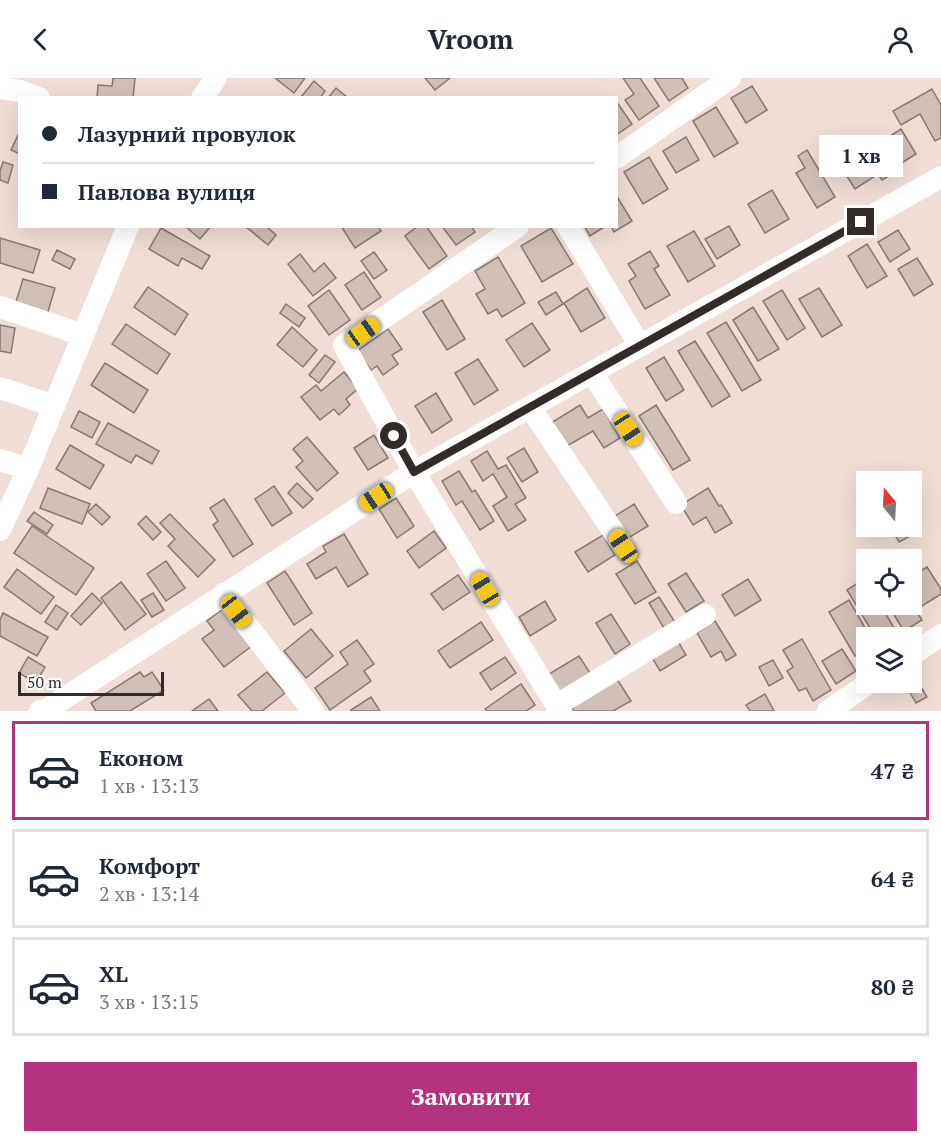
<!DOCTYPE html>
<html lang="uk">
<head>
<meta charset="utf-8">
<style>
  :root { --surface:#fff; --page:#f6f6f7; --text:#1f2937; --muted:#747a83; --line:#e0e1e3; --accent:#b3337f }
  body { margin:0; font-family:"PT Serif",serif; background:var(--page); color:var(--text); height:100vh; display:flex; flex-direction:column; font-size:22px; white-space:nowrap }
  * { box-sizing:border-box; margin:0 }
  p { font-size:20px; color:var(--muted) }
  .icon { flex:none; width:33px; height:33px; fill:none; stroke:currentColor; stroke-width:2; stroke-linecap:round; stroke-linejoin:round }
  .map { position:relative; height:633px; overflow:hidden }
  .sheet { display:flex; flex-direction:column; background:var(--surface); flex:1 }
  .sheet>* { flex:none }
  .top-card { position:absolute; left:18px; top:18px; width:600px; height:132px; border-radius:0px; box-shadow:0 6px 24px #0002; display:grid; align-content:center; height:132px; padding:0 24px; background:var(--surface) }
  .needle { width:39px; rotate:342deg }
  .controls { position:absolute; left:856px; top:393px; display:grid; gap:12px }
  .controls a { display:grid; place-items:center; width:66px; height:66px; border-radius:0px; background:var(--surface); box-shadow:0 6px 24px #0002; font-size:30px }
  .scale { position:absolute; left:18px; bottom:15px; width:146px; box-sizing:border-box; padding-left:6px; border:3px solid #322b28; border-top:0; font-size:16px; line-height:21px; white-space:nowrap; color:#322b28; -webkit-text-stroke:4px #fff; paint-order:stroke }
  .end { position:absolute; width:27px; height:27px; margin:-14px; border:8px solid #322b28; background:#fff; box-shadow:0 0 0 3px #fff }
  .from { border-radius:50% }
  .bubble { position:absolute; height:42px; border-radius:0px; background:var(--surface); box-shadow:0 6px 24px #0002; font-size:20px; font-weight:700; line-height:42px; text-align:center }
  .car { position:absolute; width:18px; height:36px; margin:-18px -9px; border-radius:8px; box-shadow:0 0 4px 2px #0007; background:linear-gradient(#f5c518 24%,#345 0 40%,#f5c518 0 76%,#345 0 86%,#f5c518 0) }
  .top-card b { display:flex; align-items:center; gap:21px; height:57px; font-size:22px }
  .top-card b+b { border-top:2px solid var(--line) }
  .top-card i { width:15px; height:15px; background:var(--text) }
  ul { padding:10px 0 0; list-style:none }
  li { display:flex; align-items:center; gap:18px; height:99px; margin:0 12px 9px; padding:0 12px; border:3px solid var(--line); border-radius:0px }
  li div { flex:1 }
  li b { display:block; font-size:22px }
  li em { font-style:normal; font-weight:700 }
  li.on { border-color:var(--accent) }
  li>.icon { width:54px; height:54px; stroke-width:1.5 }
  .button { display:flex; gap:12px; margin-top:auto; padding:12px 24px }
  .button a { flex:1; height:69px; border-radius:0px; background:var(--accent); color:#fff; font-size:24px; font-weight:700; line-height:69px; text-align:center }
  header { display:flex; justify-content:space-between; align-items:center; height:78px; padding:0 24px; background:var(--surface); font-size:27px; font-weight:700 }
  .map>svg:first-child { display:block }
  .building { fill:#d0bfb7; stroke:#887871; stroke-width:1.5 }
  .lines { fill:none; stroke-linecap:round; stroke-linejoin:round }
  .minor { stroke:#fff; stroke-width:22 }
  .route { stroke:#322b28; stroke-width:8 }
</style>
</head>
<body>
<header><svg class="icon" aria-label="back" viewBox="0 0 24 24"><path d="M15 5l-7 7 7 7"/></svg>Vroom<svg class="icon" aria-label="person" viewBox="0 0 24 24"><circle cx="12" cy="8" r="4"/><path d="M4 21q1-7 8-7t8 7"/></svg></header>
<div class="map">
<svg width="941" height="633" viewBox="0 0 941 633">
  <rect width="100%" height="100%" fill="#f0ded6"/>
  <g class="building">
    <path d="M 113,0 L 135,0 L 133,20 L 97,20 L 98,7 L 112,8 Z"/>
    <path d="M 275,0 L 305,0 L 294,15 Z"/>
    <path d="M 425,0 L 450,0 L 435,12 Z"/>
    <path d="M 623,0 L 640,0 L 659,28 L 639,42 L 625,22 L 634,16 Z"/>
    <path d="M 654,0 L 682,0 L 688,10 L 669,23 Z"/>
    <path d="M 314,3 L 325,13 L 320,20 L 302,20 L 301,19 Z"/>
    <path d="M 752,8 L 767,32 L 746,45 L 731,20 Z"/>
    <path d="M 336,10 L 348,20 L 328,20 Z"/>
    <path d="M 932,11 L 941,27 L 941,60 L 935,63 L 920,36 L 901,47 L 893,33 Z"/>
    <path d="M 616,23 L 632,46 L 616,57 Z"/>
    <path d="M 716,29 L 738,65 L 714,79 L 693,43 Z"/>
    <path d="M 901,51 L 916,76 L 897,88 L 882,63 Z"/>
    <path d="M 20,53 L 20,76 L 11,72 Z"/>
    <path d="M 686,59 L 699,82 L 676,95 L 663,73 Z"/>
    <path d="M 852,60 L 875,98 L 855,111 L 841,89 L 854,81 L 844,65 Z"/>
    <path d="M 807,72 L 835,119 L 817,130 L 796,95 L 805,90 L 798,78 Z"/>
    <path d="M 882,76 L 894,95 L 882,102 L 870,84 Z"/>
    <path d="M 649,79 L 668,111 L 643,126 L 624,94 Z"/>
    <path d="M 3,84 L 13,87 L 8,105 L 0,102 L 0,93 Z"/>
    <path d="M 772,112 L 789,141 L 765,155 L 748,126 Z"/>
    <path d="M 616,117 L 632,143 L 614,154 L 611,148 L 616,148 Z"/>
    <path d="M 185,148 L 211,148 L 200,161 Z"/>
    <path d="M 245,148 L 266,148 L 276,157 L 268,167 Z"/>
    <path d="M 341,148 L 378,148 L 381,153 L 355,170 Z"/>
    <path d="M 418,148 L 426,148 L 447,178 L 429,191 L 405,158 Z"/>
    <path d="M 442,148 L 471,148 L 475,154 L 456,167 Z"/>
    <path d="M 584,148 L 606,148 L 590,158 Z"/>
    <path d="M 729,148 L 740,167 L 717,181 L 705,161 Z"/>
    <path d="M 161,150 L 210,178 L 202,191 L 182,180 L 178,188 L 149,171 Z"/>
    <path d="M 551,150 L 573,186 L 542,204 L 521,168 Z"/>
    <path d="M 898,152 L 910,171 L 890,184 L 878,164 Z"/>
    <path d="M 694,153 L 715,188 L 688,204 L 667,168 Z"/>
    <path d="M 0,160 L 40,172 L 33,195 L 0,185 Z"/>
    <path d="M 867,166 L 887,198 L 867,210 L 848,178 Z"/>
    <path d="M 57,172 L 75,181 L 70,191 L 52,182 Z"/>
    <path d="M 650,173 L 659,188 L 654,191 L 670,217 L 645,231 L 629,203 L 636,198 L 628,186 Z"/>
    <path d="M 374,174 L 387,192 L 374,201 L 361,183 Z"/>
    <path d="M 300,176 L 314,194 L 324,185 L 336,200 L 313,218 L 288,186 Z"/>
    <path d="M 498,179 L 525,225 L 502,239 L 497,231 L 488,236 L 476,216 L 485,211 L 475,193 Z"/>
    <path d="M 917,180 L 933,206 L 914,218 L 898,191 Z"/>
    <path d="M 364,194 L 381,219 L 362,232 L 345,207 Z"/>
    <path d="M 23,201 L 55,210 L 47,237 L 15,227 Z"/>
    <path d="M 148,209 L 188,236 L 175,257 L 134,229 Z"/>
    <path d="M 587,210 L 605,240 L 581,254 L 564,225 Z"/>
    <path d="M 819,210 L 842,247 L 822,259 L 799,221 Z"/>
    <path d="M 329,212 L 350,242 L 329,257 L 308,228 Z"/>
    <path d="M 782,212 L 805,250 L 787,262 L 763,223 Z"/>
    <path d="M 556,214 L 563,226 L 546,237 L 538,224 Z"/>
    <path d="M 442,222 L 465,261 L 447,272 L 423,234 Z"/>
    <path d="M 286,226 L 305,240 L 299,249 L 280,235 Z"/>
    <path d="M 753,229 L 779,271 L 758,283 L 733,242 Z"/>
    <path d="M 726,244 L 761,302 L 742,313 L 707,255 Z"/>
    <path d="M 532,245 L 550,272 L 524,289 L 506,262 Z"/>
    <path d="M 126,246 L 170,276 L 157,296 L 112,266 Z"/>
    <path d="M 0,247 L 15,250 L 11,275 L 0,273 Z"/>
    <path d="M 292,249 L 317,272 L 303,289 L 277,267 Z"/>
    <path d="M 388,251 L 402,271 L 392,277 L 398,286 L 383,297 L 377,288 L 371,292 L 357,273 Z"/>
    <path d="M 695,263 L 730,318 L 712,329 L 678,273 Z"/>
    <path d="M 325,277 L 335,284 L 319,305 L 309,297 Z"/>
    <path d="M 664,279 L 684,312 L 666,323 L 646,290 Z"/>
    <path d="M 478,281 L 498,312 L 474,327 L 455,295 Z"/>
    <path d="M 105,285 L 148,312 L 134,335 L 91,307 Z"/>
    <path d="M 344,294 L 358,311 L 346,321 L 350,327 L 339,337 L 334,331 L 320,342 L 301,319 L 316,307 L 321,313 Z"/>
    <path d="M 436,315 L 452,342 L 432,355 L 415,328 Z"/>
    <path d="M 580,327 L 588,340 L 603,331 L 620,360 L 604,370 L 593,353 L 565,369 L 551,345 Z"/>
    <path d="M 656,327 L 690,382 L 673,392 L 639,338 Z"/>
    <path d="M 79,333 L 100,344 L 92,360 L 71,349 Z"/>
    <path d="M 108,345 L 159,373 L 152,386 L 136,377 L 131,385 L 96,366 Z"/>
    <path d="M 374,357 L 388,380 L 368,392 L 354,370 Z"/>
    <path d="M 307,359 L 338,395 L 317,413 L 296,389 L 303,383 L 293,371 Z"/>
    <path d="M 70,367 L 104,387 L 90,411 L 56,391 Z"/>
    <path d="M 524,370 L 538,394 L 522,404 L 507,380 Z"/>
    <path d="M 487,373 L 498,391 L 506,387 L 526,420 L 515,426 L 526,442 L 508,453 L 493,428 L 507,419 L 493,396 L 483,403 L 471,383 Z"/>
    <path d="M 459,393 L 472,414 L 475,412 L 494,443 L 480,452 L 462,423 L 456,427 L 442,403 Z"/>
    <path d="M 297,405 L 313,421 L 303,430 L 288,415 Z"/>
    <path d="M 274,408 L 292,435 L 272,448 L 255,421 Z"/>
    <path d="M 48,410 L 90,426 L 82,446 L 40,430 Z"/>
    <path d="M 708,410 L 719,428 L 721,427 L 732,445 L 715,455 L 706,439 L 693,447 L 681,427 Z"/>
    <path d="M 396,420 L 414,448 L 397,460 L 379,431 Z"/>
    <path d="M 224,421 L 253,466 L 233,479 L 213,447 L 218,443 L 210,430 Z"/>
    <path d="M 96,426 L 110,439 L 102,447 L 88,434 Z"/>
    <path d="M 634,426 L 648,448 L 625,462 L 612,440 Z"/>
    <path d="M 34,434 L 53,447 L 47,456 L 27,443 Z"/>
    <path d="M 170,436 L 215,482 L 198,499 L 168,468 L 175,461 L 160,445 Z"/>
    <path d="M 146,438 L 161,454 L 153,462 L 138,446 Z"/>
    <path d="M 32,448 L 94,490 L 76,517 L 14,475 Z"/>
    <path d="M 890,448 L 910,448 L 914,456 L 899,464 Z"/>
    <path d="M 434,453 L 446,470 L 419,490 L 407,473 Z"/>
    <path d="M 344,456 L 368,496 L 348,509 L 336,489 L 316,501 L 307,486 L 326,474 L 323,468 Z"/>
    <path d="M 603,457 L 615,477 L 588,494 L 575,474 Z"/>
    <path d="M 166,483 L 185,510 L 166,523 L 147,496 Z"/>
    <path d="M 637,483 L 656,514 L 635,526 L 616,496 Z"/>
    <path d="M 927,489 L 941,511 L 941,516 L 922,528 L 912,511 L 912,498 Z"/>
    <path d="M 17,491 L 54,519 L 41,536 L 4,509 Z"/>
    <path d="M 285,493 L 312,535 L 294,547 L 267,505 Z"/>
    <path d="M 686,495 L 704,523 L 686,534 L 668,506 Z"/>
    <path d="M 458,497 L 470,514 L 443,532 L 431,516 Z"/>
    <path d="M 748,501 L 761,522 L 735,538 L 722,517 Z"/>
    <path d="M 864,501 L 867,506 L 867,526 L 880,526 L 894,550 L 879,560 L 876,560 L 847,512 Z"/>
    <path d="M 121,504 L 146,536 L 125,552 L 101,520 Z"/>
    <path d="M 92,515 L 102,525 L 81,547 L 71,538 Z"/>
    <path d="M 153,515 L 164,532 L 152,539 L 141,522 Z"/>
    <path d="M 659,519 L 676,546 L 665,552 L 649,525 Z"/>
    <path d="M 849,522 L 871,560 L 867,560 L 867,571 L 855,578 L 829,534 Z"/>
    <path d="M 545,523 L 556,542 L 530,558 L 519,539 Z"/>
    <path d="M 900,526 L 912,526 L 922,542 L 904,553 L 891,532 Z"/>
    <path d="M 56,527 L 68,535 L 57,552 L 45,544 Z"/>
    <path d="M 224,530 L 253,567 L 224,589 L 202,561 L 214,552 L 207,543 Z"/>
    <path d="M 3,535 L 48,559 L 37,578 L 0,558 L 0,542 Z"/>
    <path d="M 611,536 L 630,566 L 615,576 L 596,545 Z"/>
    <path d="M 715,543 L 736,577 L 726,583 L 721,573 L 711,579 L 697,555 Z"/>
    <path d="M 481,544 L 493,562 L 450,590 L 438,573 Z"/>
    <path d="M 311,551 L 333,578 L 306,600 L 284,573 Z"/>
    <path d="M 676,560 L 686,577 L 660,593 L 650,576 Z"/>
    <path d="M 802,561 L 831,612 L 813,623 L 806,610 L 799,613 L 787,593 L 793,589 L 783,572 Z"/>
    <path d="M 357,562 L 374,586 L 364,593 L 371,603 L 330,632 L 315,610 L 348,586 L 340,574 Z"/>
    <path d="M 842,571 L 856,593 L 836,606 L 822,583 Z"/>
    <path d="M 579,578 L 590,595 L 560,614 L 549,596 Z"/>
    <path d="M 28,579 L 45,589 L 36,605 L 19,595 Z"/>
    <path d="M 505,579 L 516,595 L 491,612 L 480,595 Z"/>
    <path d="M 773,582 L 783,600 L 769,608 L 759,589 Z"/>
    <path d="M 140,594 L 144,599 L 152,594 L 164,612 L 130,633 L 96,633 L 91,625 Z"/>
    <path d="M 267,594 L 285,615 L 262,633 L 252,633 L 238,617 Z"/>
    <path d="M 913,595 L 927,619 L 916,625 L 904,604 L 912,604 Z"/>
    <path d="M 617,601 L 631,623 L 613,633 L 574,633 L 572,629 Z"/>
    <path d="M 521,606 L 535,627 L 526,633 L 487,633 L 485,631 Z"/>
    <path d="M 765,616 L 774,633 L 750,633 L 746,627 Z"/>
    <path d="M 371,619 L 380,633 L 351,633 L 351,632 Z"/>
    <path d="M 209,621 L 218,633 L 192,633 Z"/>
  </g>
  <g class="lines">
    <g class="minor">
      <path d="M 0,10 L 20,13 L 39,20"/>
      <path d="M 202,20 L 216,0"/>
      <path d="M 616,80 L 730,0"/>
      <path d="M 518,148 L 344,267 L 414,394 L 560,633"/>
      <path d="M 568,148 L 640,268"/>
      <path d="M 0,229 L 83,257"/>
      <path d="M 592,295 L 676,425"/>
      <path d="M 0,310 L 54,328"/>
      <path d="M 530,329 L 623,468"/>
      <path d="M 0,382 L 28,391"/>
      <path d="M 0,452 L 28,391 L 128,148"/>
      <path d="M 223,516 L 313,633"/>
      <path d="M 912,577 L 941,557"/>
      <path d="M 557,627 L 705,537"/>
      <path d="M 40,633 L 46,632 L 414,394 L 941,99"/>
      <path d="M 828,633 L 870,604"/>
    </g>
  </g>
  <g class="lines">
    <path class="route" d="M 394,358 L 414,394 L 861,144"/>
  </g>
</svg>
<div class="controls">
<a><svg class="needle" viewBox="-14 -14 28 28"><path d="M0-13l5 13h-10z" fill="#e53935"/><path d="M0 13l5-13h-10z" fill="#747a83"/></svg></a>
<a><svg class="icon" aria-label="locate" viewBox="0 0 24 24"><circle cx="12" cy="12" r="6"/><path d="M12 2v4M12 18v4M2 12h4M18 12h4"/></svg></a>
<a><svg class="icon" aria-label="layers" viewBox="0 0 24 24"><path d="M12 4l9 5-9 5-9-5zM3 14l9 5 9-5"/></svg></a>
</div>
<div class="scale">50 m</div>
<i class="end from" style="left:394px;top:358px"></i>
<i class="end" style="left:861px;top:144px"></i>
<div class="bubble" style="left:819px;top:57px;width:84px">1 хв</div>
<i class="car" style="left:363px;top:254px;rotate:55deg"></i>
<i class="car" style="left:628px;top:351px;rotate:147deg"></i>
<i class="car" style="left:376px;top:419px;rotate:237deg"></i>
<i class="car" style="left:623px;top:468px;rotate:326deg"></i>
<i class="car" style="left:485px;top:511px;rotate:329deg"></i>
<i class="car" style="left:236px;top:533px;rotate:142deg"></i>
<div class="top-card">
<b><i class="from"></i>Лазурний провулок</b>
<b><i></i>Павлова вулиця</b>
</div>
</div>
<section class="sheet">
<ul>
<li class="on"><svg class="icon" aria-label="car" viewBox="0 0 24 24"><path d="M5 17H2v-5l4-1 3-4h7l3 4 3 1v5h-3M9 17h6M6 11h13"/><circle cx="7" cy="17" r="2"/><circle cx="17" cy="17" r="2"/></svg><div><b>Економ</b><p>1 хв · 13:13</p></div><em>47 ₴</em></li>
<li><svg class="icon" aria-label="car" viewBox="0 0 24 24"><path d="M5 17H2v-5l4-1 3-4h7l3 4 3 1v5h-3M9 17h6M6 11h13"/><circle cx="7" cy="17" r="2"/><circle cx="17" cy="17" r="2"/></svg><div><b>Комфорт</b><p>2 хв · 13:14</p></div><em>64 ₴</em></li>
<li><svg class="icon" aria-label="car" viewBox="0 0 24 24"><path d="M5 17H2v-5l4-1 3-4h7l3 4 3 1v5h-3M9 17h6M6 11h13"/><circle cx="7" cy="17" r="2"/><circle cx="17" cy="17" r="2"/></svg><div><b>XL</b><p>3 хв · 13:15</p></div><em>80 ₴</em></li>
</ul>
<div class="button"><a>Замовити</a></div>
</section>
</body>
</html>
